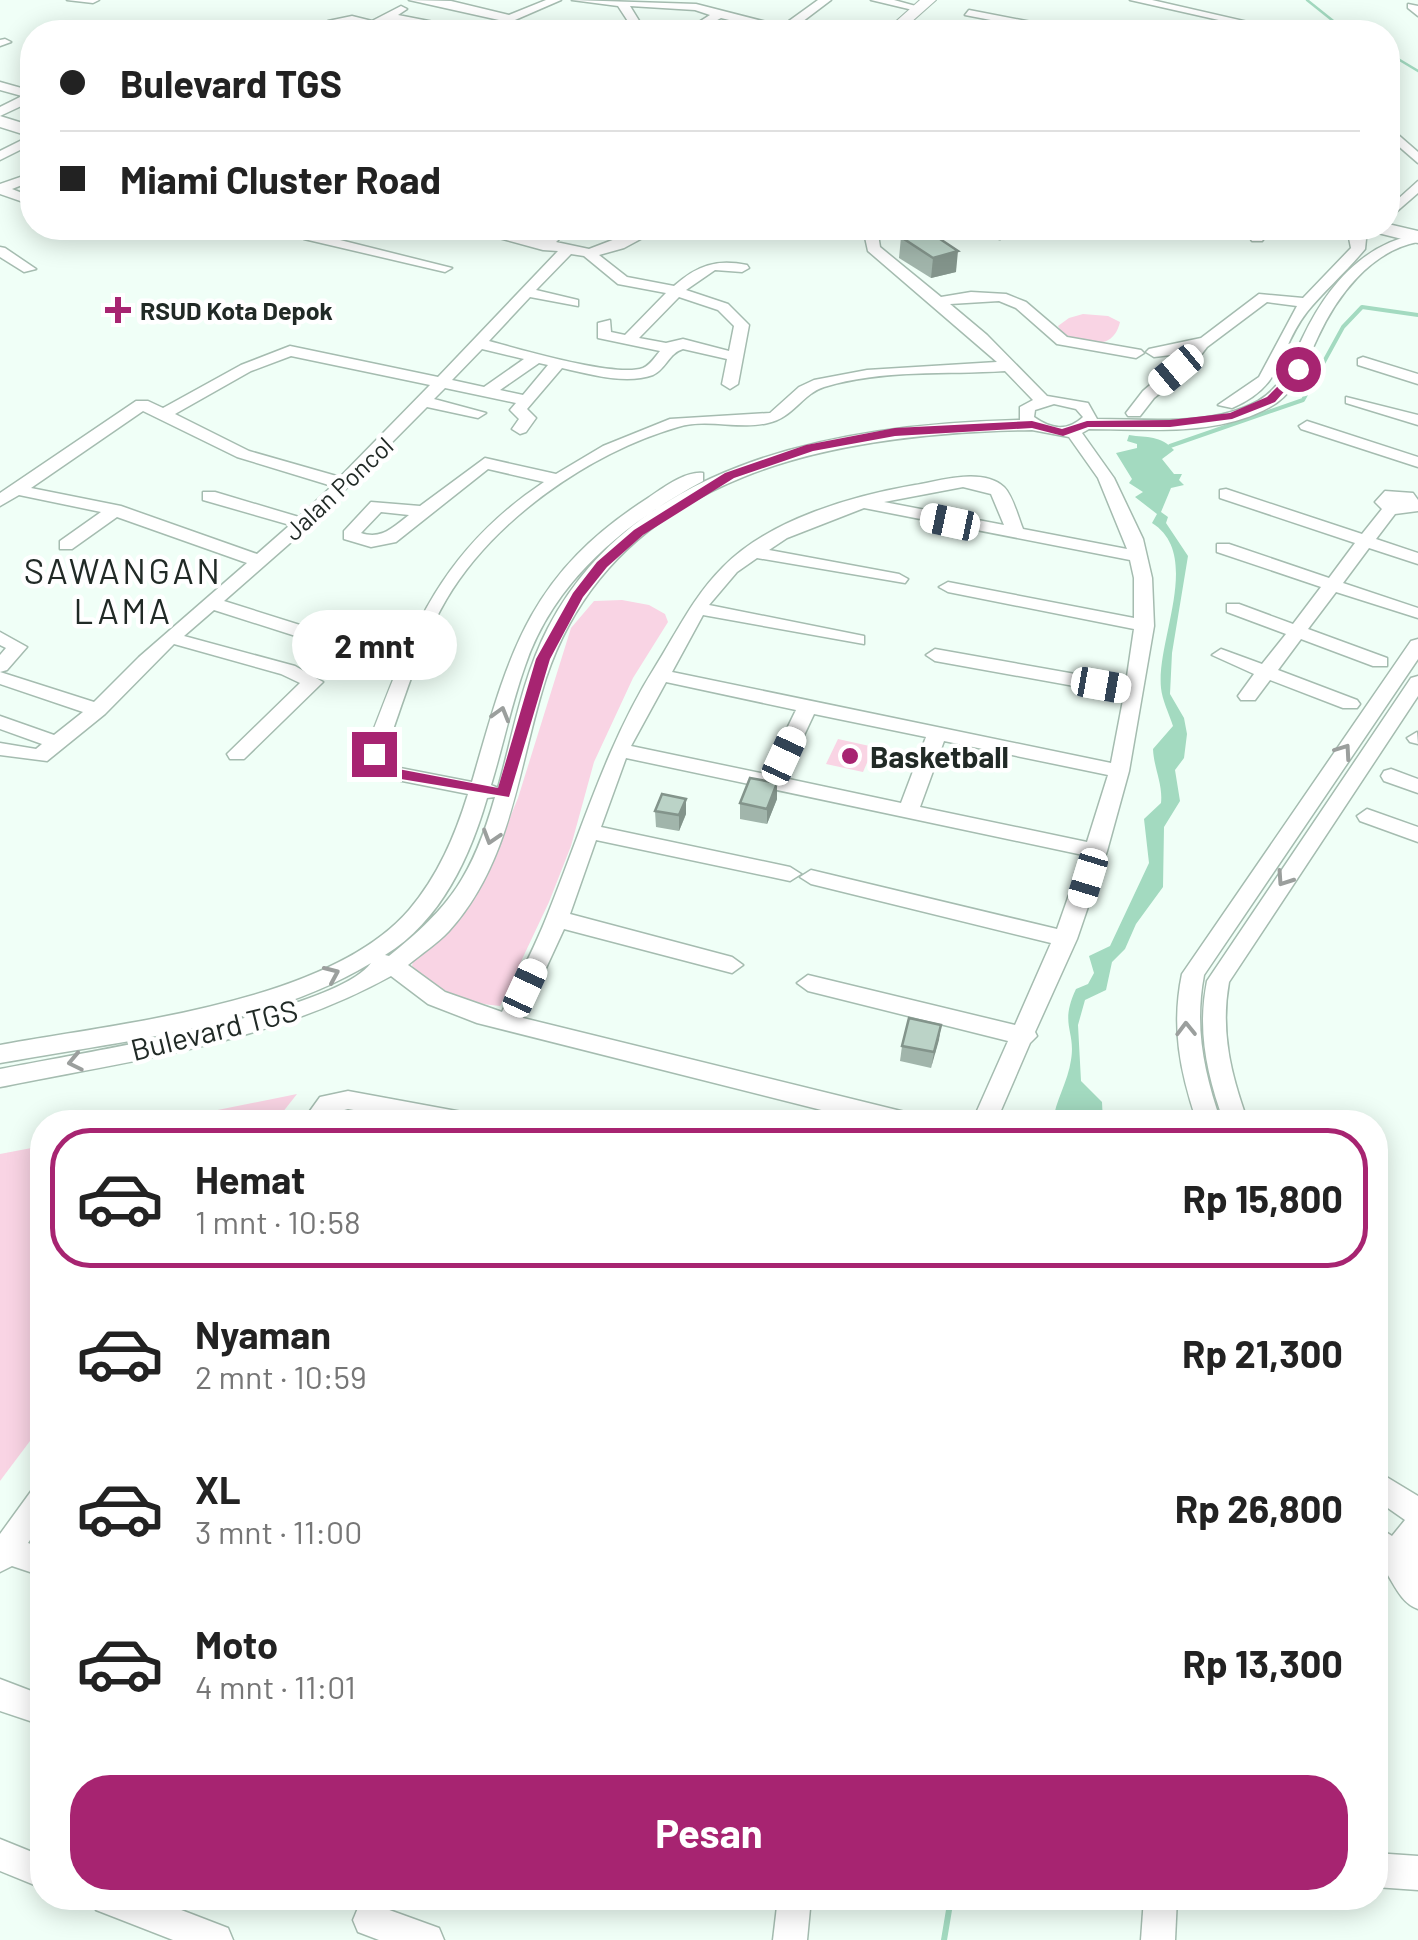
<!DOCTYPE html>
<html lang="id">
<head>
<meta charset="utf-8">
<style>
  :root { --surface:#fff; --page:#f6f6f6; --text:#222; --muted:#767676; --line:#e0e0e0; --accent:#a72471 }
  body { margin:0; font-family:Barlow,sans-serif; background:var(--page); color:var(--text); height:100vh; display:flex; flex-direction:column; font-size:38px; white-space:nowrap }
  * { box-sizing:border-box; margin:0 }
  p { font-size:32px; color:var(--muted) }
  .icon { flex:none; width:55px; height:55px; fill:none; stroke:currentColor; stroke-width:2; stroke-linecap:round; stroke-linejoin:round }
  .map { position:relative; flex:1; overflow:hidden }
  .panel { position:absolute; left:30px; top:1110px; width:1358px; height:800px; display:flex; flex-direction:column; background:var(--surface); border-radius:40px; box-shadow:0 5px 25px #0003 }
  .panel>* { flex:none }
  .top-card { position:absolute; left:20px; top:20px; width:1380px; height:220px; border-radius:40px; box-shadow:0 5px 25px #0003; display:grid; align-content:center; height:220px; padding:0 40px; background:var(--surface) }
  .end { position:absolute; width:45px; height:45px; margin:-22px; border:12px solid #a72471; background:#fff; box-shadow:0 0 0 5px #fff }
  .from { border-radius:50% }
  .bubble { position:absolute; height:70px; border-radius:35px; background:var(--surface); box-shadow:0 5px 25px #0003; font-size:32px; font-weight:700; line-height:70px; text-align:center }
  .car { position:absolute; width:30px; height:60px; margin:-30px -15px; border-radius:12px; box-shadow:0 0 8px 2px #0007; background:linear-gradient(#fff 24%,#345 0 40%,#fff 0 76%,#345 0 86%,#fff 0) }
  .top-card b { display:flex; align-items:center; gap:35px; height:95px; font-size:38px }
  .top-card b+b { border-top:2px solid var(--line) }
  .top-card i { width:25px; height:25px; background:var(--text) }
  ul { padding:18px 0 0; list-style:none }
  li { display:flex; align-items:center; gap:30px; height:140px; margin:0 20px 15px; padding:0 20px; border:5px solid transparent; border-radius:40px }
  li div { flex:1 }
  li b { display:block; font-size:38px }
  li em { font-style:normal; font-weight:700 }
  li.current { border-color:var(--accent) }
  li>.icon { width:90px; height:90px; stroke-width:1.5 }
  .primary-button { display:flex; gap:20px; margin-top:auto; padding:20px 40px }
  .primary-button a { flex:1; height:115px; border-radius:40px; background:var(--accent); color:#fff; font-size:40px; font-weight:700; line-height:115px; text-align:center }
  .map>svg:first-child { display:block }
  .green { fill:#f9d4e4 }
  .water { fill:#a3dac0 }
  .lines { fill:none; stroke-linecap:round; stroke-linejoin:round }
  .stream-far2 { stroke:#a3dac0; stroke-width:2.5 }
  .stream-far1 { stroke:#a3dac0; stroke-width:4 }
  .stream { stroke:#a3dac0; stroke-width:6 }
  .minor-casing { stroke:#a5bcb0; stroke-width:3 }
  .major-casing { stroke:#a5bcb0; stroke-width:2 }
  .highway-casing { stroke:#a5bcb0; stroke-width:3 }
  .minor { fill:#fff; fill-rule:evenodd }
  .major { fill:#fff; fill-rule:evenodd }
  .highway { fill:#fff; fill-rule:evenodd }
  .wall { fill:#a1b5ab }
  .shaded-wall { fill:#83948b }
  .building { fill:#bbd3c7; stroke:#83948b; stroke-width:2.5 }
  .oneway { stroke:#9b9f9d }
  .route { fill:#a72471 }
  .poi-dot { fill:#a72471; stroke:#fff; stroke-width:4 }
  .labels { text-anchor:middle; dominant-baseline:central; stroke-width:9; stroke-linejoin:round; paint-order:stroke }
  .far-poi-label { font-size:25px; font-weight:bold; fill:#212a26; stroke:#fff; text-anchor:start }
  .far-street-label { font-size:25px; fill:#212a26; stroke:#fff }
  .poi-label { font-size:30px; font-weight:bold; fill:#212a26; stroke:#fff; text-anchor:start }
  .street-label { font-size:30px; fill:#212a26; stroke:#fff }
  .quarter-label { font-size:35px; letter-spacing:2.5px; fill:#212a26; stroke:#fff }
</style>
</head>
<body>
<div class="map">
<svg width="1418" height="1940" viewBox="0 0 1418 1940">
  <rect width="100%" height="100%" fill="#f0fff7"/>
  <g class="green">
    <path d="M 1083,314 L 1108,316 L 1120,322 C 1113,352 1086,343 1064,337 L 1058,326 L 1069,318 Z"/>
    <path d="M 622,600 L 649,605 L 665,614 L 668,622 L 633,678 L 594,762 L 571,846 L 549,902 L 500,1006 C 464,1003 439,991 412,966 L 414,957 L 464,914 L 492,861 L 518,798 L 571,628 L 594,601 Z"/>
    <path d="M 838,739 L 874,747 L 863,772 L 826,764 Z"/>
    <path d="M 297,1094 L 275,1122 L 158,1122 Z"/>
    <path d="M 42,1146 L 42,1425 L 0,1481 L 0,1154 Z"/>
  </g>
  <path class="water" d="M 1129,435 C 1148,438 1160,435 1174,450 L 1162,459 L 1174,474 L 1182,474 L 1179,480 L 1184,485 L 1171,488 L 1161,512 L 1168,517 L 1166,523 L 1188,556 L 1172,653 L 1170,694 L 1184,718 L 1187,734 L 1184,758 L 1175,770 L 1180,801 L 1164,827 L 1163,887 L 1136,924 L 1125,949 L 1112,962 L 1106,990 L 1085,1000 L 1078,1025 L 1081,1081 L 1102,1102 L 1103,1122 L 1053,1122 C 1055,1101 1068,1082 1071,1060 C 1076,1030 1059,1025 1076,989 L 1088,984 L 1094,973 L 1089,956 L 1110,946 L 1149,863 L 1144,819 L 1161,803 C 1163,784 1154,769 1153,749 L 1173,726 C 1169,714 1162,699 1161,688 C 1156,640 1203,555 1152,523 L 1157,514 L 1135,497 L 1143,492 L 1129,483 L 1132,479 L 1116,453 L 1137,448 L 1137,444 L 1127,441 Z"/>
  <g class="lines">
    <g class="stream-far2">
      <path d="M 1307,0 L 1337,24 L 1356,32"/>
      <path d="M 1388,53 L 1418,71"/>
    </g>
    <path class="stream-far1" d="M 1170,446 L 1303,400 L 1343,327 L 1362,307 L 1418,315"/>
    <path class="stream" d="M 944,1940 L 951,1898"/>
    <g class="minor-casing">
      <g id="minor">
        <path d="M 67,0 L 99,0 L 93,3 Z"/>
        <path d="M 409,0 L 451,1 L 509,15 L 546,0 L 561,0 L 499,27 L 493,24 L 499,20 Z"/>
        <path d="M 572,0 L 696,4 L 782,26 L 818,0 L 831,0 L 794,28 L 805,32 L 779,32 L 721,18 L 695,32 L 683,32 L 710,15 L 695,10 L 630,6 L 646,32 L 635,32 L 618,6 Z"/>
        <path d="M 871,0 L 894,0 L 923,8 L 917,11 Z"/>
        <path d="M 1130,0 L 1152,0 L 1292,32 L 1272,32 Z"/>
        <path d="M 1408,4 L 1418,6 L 1418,16 L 1408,8 Z"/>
        <path d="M 401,6 L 407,9 L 398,15 L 485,32 C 454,34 425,22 394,21 C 381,21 371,32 356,32 L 364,26 L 328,21 L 352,16 L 372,21 Z"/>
        <path d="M 969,10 L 1068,29 L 1074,32 L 1053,32 L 965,15 Z"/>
        <path d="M 854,27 L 871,30 L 873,32 L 850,32 Z"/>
        <path d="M 5,39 L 11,42 L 0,46 L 0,40 Z"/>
        <path d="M 0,82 L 32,91 L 32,101 L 0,116 L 0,107 L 22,96 L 0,90 Z"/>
        <path d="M 1388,126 L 1418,152 L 1418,163 L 1388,137 Z"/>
        <path d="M 32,135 L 32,144 L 0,160 L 0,151 Z"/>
        <path d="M 32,173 L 32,181 L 12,189 L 32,197 L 32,205 L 0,194 L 0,184 Z"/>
        <path d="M 1418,181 L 1418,193 L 1388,219 L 1388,208 Z"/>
        <path d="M 91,228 L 107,228 L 100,232 Z"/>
        <path d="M 312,228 L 328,228 L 320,235 L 452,268 L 445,272 L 304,239 L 304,233 Z"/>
        <path d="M 462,228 L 487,228 L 543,239 L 556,228 L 571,228 L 556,242 L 589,249 L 644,228 L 661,228 L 624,248 L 599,255 L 627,277 L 674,286 C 698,265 716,259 747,265 L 749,268 L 742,272 L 715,270 L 686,290 L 728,304 L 749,325 L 738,384 L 730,389 L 722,384 L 727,359 L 683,349 C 669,353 666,369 653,375 C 626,385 589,374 562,368 L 527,409 L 536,418 L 526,432 L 520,434 L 512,429 L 519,419 L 510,410 L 516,403 L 445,388 L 434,399 L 486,413 L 478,418 L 427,407 L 306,529 L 224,601 L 319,631 L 319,639 L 305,639 L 214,610 L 184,636 L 295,666 L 323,682 L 244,759 L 230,759 L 227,754 L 300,683 L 281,674 L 174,644 L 105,714 L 47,761 L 0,755 L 0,743 L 36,749 L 42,744 L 0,729 L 0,716 L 54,735 L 83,712 L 0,684 L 0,672 L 94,702 L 139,657 L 247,563 L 117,517 L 72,549 L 60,549 L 60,541 L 101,512 L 19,495 L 0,506 L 0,493 L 136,401 L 148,401 L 163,408 L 241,365 L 290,346 L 438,377 L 558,251 L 543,250 ZM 571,254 L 584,256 L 618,284 L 666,293 L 625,335 L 611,332 L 610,320 L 598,323 L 598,338 L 660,351 C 655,357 650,365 643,368 C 616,378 519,349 489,341 L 530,297 L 578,306 L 578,300 L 536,290 ZM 679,297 L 718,310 L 734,326 L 729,351 L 683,339 L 666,343 L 639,338 ZM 482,349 L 524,359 L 484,387 L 452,380 ZM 291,356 L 430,385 L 340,477 L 249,451 L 175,414 L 251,371 ZM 539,363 L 548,365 L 523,395 L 500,390 ZM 143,411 L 237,457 L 332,486 L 299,517 L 215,492 L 203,492 L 203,500 L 290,525 L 257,554 L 121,506 L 31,488 Z"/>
        <path d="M 863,228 L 877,228 L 880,247 L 941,297 L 971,292 L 1006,294 L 1026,302 L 1067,337 L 1141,350 L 1144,353 L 1136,358 L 1057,344 L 1016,308 L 999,301 L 950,304 L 987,335 L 1047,396 L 1088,403 L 1097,419 C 1150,419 1210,427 1258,401 C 1282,387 1291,362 1302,339 C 1326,288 1362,244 1418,234 L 1418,242 C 1370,251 1336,297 1317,339 C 1305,364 1296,393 1270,407 C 1216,437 1148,429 1089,429 L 1082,433 L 1114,478 L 1143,539 L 1152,578 L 1154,626 L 1129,771 L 1107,851 L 1077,939 L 1035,1032 L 1037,1036 L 1030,1043 L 996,1122 L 972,1122 L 1008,1041 L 808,991 L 797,983 L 808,975 L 1015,1025 L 1051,943 L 811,884 L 800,877 L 811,870 L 1057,929 L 1083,855 L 626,758 L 601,827 L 790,867 L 801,874 L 790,881 L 596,840 L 570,914 L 732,957 L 743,965 L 732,973 L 564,929 L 523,1018 L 905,1112 L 914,1115 L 917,1122 L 869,1122 L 477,1023 L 428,1004 L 391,976 C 270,1043 133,1060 0,1087 L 0,1069 C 71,1055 335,1013 371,963 C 266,1027 120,1041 0,1063 L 0,1045 C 118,1023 328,1004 409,910 C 438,876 455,836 468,794 L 382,777 L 370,769 L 364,755 C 409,638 435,555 544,482 L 488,469 L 396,542 L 371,547 L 344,539 L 344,531 L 371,502 L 420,506 L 485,458 L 556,474 L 603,446 L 670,419 L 770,413 L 799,387 L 814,380 L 867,370 L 997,362 L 868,251 ZM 1005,371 L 1033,400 L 1020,407 L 1020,420 C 847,424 636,458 548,628 C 522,678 513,735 498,788 L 491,785 C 503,746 511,705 525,666 C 554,580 625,523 703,481 L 703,473 C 685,471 663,488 648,498 C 528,575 509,653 472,782 L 395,767 L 384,755 C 403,704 418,648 446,600 C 493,520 589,453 678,427 C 707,418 739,430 768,423 C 793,418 802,394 824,387 C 882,369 946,375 1005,371 ZM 1054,404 L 1076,409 L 1083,417 C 1067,432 1051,429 1034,417 L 1035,410 ZM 1032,430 L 1069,437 L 1098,478 L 1127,549 L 1023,529 C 1018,517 1013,496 1004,487 C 982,467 940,481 915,485 C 851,496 769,520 723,567 C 693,597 677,632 655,667 C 607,743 581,832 547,916 C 534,949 517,981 502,1012 L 445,992 L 408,965 C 421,954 437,944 449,931 C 513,860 518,765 546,678 C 616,469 841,433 1032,430 ZM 963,487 L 991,494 L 1004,525 L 884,502 ZM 864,508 L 1130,560 L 1134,578 L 1134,618 L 948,582 L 939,587 L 948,592 L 1134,629 L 1126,683 L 935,649 L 926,655 L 935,661 L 1124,695 L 1111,763 L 672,672 L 703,615 L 864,644 L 864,636 L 709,605 L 737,572 L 757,558 L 905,583 L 908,579 L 899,574 L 769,550 L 787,538 ZM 381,512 L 409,515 C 393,527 382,540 361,533 ZM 666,682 L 796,710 L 765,774 L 631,746 ZM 814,714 L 926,737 L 901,803 L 784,778 ZM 944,741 L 1108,775 L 1087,842 L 920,807 ZM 495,797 C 473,874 451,907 389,956 L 385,955 C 440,922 470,857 487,798 Z"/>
        <path d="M 912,228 L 928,228 L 916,235 L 909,231 Z"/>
        <path d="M 964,228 L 986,228 L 1007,235 L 1000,239 Z"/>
        <path d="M 1258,228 L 1272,228 L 1262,241 L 1252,241 L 1250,238 Z"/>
        <path d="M 1347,228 L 1361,228 L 1366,239 L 1365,249 C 1347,271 1323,292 1307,312 C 1276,352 1286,385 1232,408 L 1218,405 L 1259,377 L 1297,306 L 1267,302 L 1207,347 L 1191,368 L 1154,398 L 1140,416 L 1128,416 L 1126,413 L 1143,391 L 1188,353 L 1154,357 L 1146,352 L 1149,349 L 1201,338 L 1259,294 L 1303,298 L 1351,248 Z"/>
        <path d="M 0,247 L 5,248 L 36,269 L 24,272 L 0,257 Z"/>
        <path d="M 1363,357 L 1418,374 L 1418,384 L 1358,365 L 1358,359 Z"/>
        <path d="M 1346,397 L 1418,415 L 1418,425 L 1346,403 Z"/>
        <path d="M 1307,421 L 1418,457 L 1418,467 L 1301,429 L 1299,426 Z"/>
        <path d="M 1226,489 L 1362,534 L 1382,509 L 1375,502 L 1385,491 L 1413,493 L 1418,500 L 1418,511 L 1395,514 L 1376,539 L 1418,553 L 1418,564 L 1369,548 L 1343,583 L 1418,608 L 1418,618 L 1336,592 L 1308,629 L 1387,658 L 1387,666 L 1373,666 L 1301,639 L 1278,670 L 1357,700 L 1360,704 L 1357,708 L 1343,708 L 1270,680 L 1255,700 L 1241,700 L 1238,696 L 1254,674 L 1212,655 L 1221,649 L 1262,664 L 1286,634 L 1227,612 L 1227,604 L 1239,604 L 1293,624 L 1321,587 L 1217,552 L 1217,544 L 1229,544 L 1329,578 L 1355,543 L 1220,498 L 1220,490 Z"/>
        <path d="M 0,632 L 27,647 L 7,670 L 0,672 L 0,655 L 6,648 L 0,645 Z"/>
        <path d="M 1418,639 L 1418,659 L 1204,975 C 1194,1028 1204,1072 1221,1122 L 1197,1122 C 1180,1072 1171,1027 1182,974 L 1411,641 Z"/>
        <path d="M 1418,676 L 1418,696 L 1229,982 C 1220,1032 1231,1075 1248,1122 L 1224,1122 C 1207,1075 1197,1031 1207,981 L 1411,678 Z"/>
        <path d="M 1417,732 L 1418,744 L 1410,742 L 1407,738 Z"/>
        <path d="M 1391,769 L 1418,779 L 1418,793 L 1384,781 L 1381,776 L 1384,771 Z"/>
        <path d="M 1367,809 L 1418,827 L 1418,842 L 1360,821 L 1357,816 Z"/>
        <path d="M 348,1091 L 462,1112 L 471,1115 L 474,1122 L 421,1122 L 348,1109 L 337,1112 L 328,1122 L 302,1122 L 320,1097 Z"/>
        <path d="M 1375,1470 L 1418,1496 L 1418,1609 C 1396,1601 1392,1574 1375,1558 L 1375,1525 L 1392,1536 L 1405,1520 L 1375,1499 Z"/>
        <path d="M 42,1486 L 42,1522 L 28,1543 L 42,1548 L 42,1576 L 12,1566 L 0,1572 L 0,1534 L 32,1490 Z"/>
        <path d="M 0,1679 L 42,1695 L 42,1725 L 0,1711 Z"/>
        <path d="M 0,1839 L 42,1856 L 42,1888 L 0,1871 Z"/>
        <path d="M 1375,1853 L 1418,1856 L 1418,1890 L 1375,1887 Z"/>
        <path d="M 91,1898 L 150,1898 L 228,1928 L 233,1940 L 173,1940 L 96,1910 Z"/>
        <path d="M 778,1898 L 811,1898 L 807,1940 L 773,1940 Z"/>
        <path d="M 1144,1898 L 1177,1898 L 1175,1940 L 1141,1940 Z"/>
        <path d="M 370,1903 L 439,1928 L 444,1940 L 379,1940 L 358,1932 L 353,1920 L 358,1908 Z"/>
      </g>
    </g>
    <g class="major-casing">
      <path id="major" d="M 920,0 L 936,0 L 900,32 L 884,32 Z"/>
    </g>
    <g class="highway-casing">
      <g id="highway">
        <path d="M 0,116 L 32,126 L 32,137 L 0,127 Z"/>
        <path d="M 1388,224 L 1418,231 L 1418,243 L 1374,232 L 1371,228 L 1388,228 Z"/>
      </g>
    </g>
    <use href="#minor" class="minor"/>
    <use href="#major" class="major"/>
    <use href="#highway" class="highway"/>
  </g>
  <g class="wall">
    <path d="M 901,237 L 956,272 L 931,278 L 899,258 Z"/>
    <path d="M 686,799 L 686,814 L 679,831 L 656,827 L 655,811 Z"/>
    <path d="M 777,799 L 767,824 L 740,819 L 740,803 Z"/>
    <path d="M 941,1025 L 931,1068 L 900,1061 L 902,1046 Z"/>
  </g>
  <g class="shaded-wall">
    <path d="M 958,251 L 956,272 L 931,278 L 933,258 Z"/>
    <path d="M 777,783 L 777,799 L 767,824 L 767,809 Z"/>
    <path d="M 686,799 L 686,814 L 679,831 L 679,815 Z"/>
    <path d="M 941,1025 L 939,1040 L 931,1068 L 934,1052 Z"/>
  </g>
  <g class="building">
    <path d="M 931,233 L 958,251 L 933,258 L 901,237 Z"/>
    <path d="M 750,778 L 777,783 L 767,809 L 740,803 Z"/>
    <path d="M 662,794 L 686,799 L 679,815 L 655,811 Z"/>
    <path d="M 909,1018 L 941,1025 L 934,1052 L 902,1046 Z"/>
  </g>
  <defs><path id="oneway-chevron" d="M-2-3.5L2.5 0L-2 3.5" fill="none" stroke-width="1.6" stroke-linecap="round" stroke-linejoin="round" transform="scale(2.5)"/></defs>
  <g class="oneway">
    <use href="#oneway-chevron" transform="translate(501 714) rotate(-74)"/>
    <use href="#oneway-chevron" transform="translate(1344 751) rotate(-55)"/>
    <use href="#oneway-chevron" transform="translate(491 837) rotate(107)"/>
    <use href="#oneway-chevron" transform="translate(1284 879) rotate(124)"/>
    <use href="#oneway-chevron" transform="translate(332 974) rotate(-24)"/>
    <use href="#oneway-chevron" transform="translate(1186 1029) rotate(-91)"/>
    <use href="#oneway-chevron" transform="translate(75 1062) rotate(168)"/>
  </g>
  <path class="route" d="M 1298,366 L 1304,369 L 1275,402 L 1232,419 L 1170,427 L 1088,427 L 1063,436 L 1032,428 L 895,436 L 813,451 L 734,478 L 643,535 L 607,567 L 583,597 L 550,659 L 509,797 L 389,777 L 369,764 L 367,754 L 374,750 L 393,768 L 498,788 L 536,659 L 573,593 L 597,562 L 634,530 L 725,473 L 806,445 L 895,428 L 1032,421 L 1062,429 L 1087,421 L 1170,420 L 1230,413 L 1267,397 Z"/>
  <g class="poi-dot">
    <path d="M113 295h10v10h10v10h-10v10h-10v-10h-10v-10h10z"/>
    <circle cx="850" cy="756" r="10"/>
  </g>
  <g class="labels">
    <g class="far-poi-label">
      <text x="140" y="310">RSUD Kota Depok</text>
    </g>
    <g class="far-street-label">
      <text transform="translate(338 488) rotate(-43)">Jalan Poncol</text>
    </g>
    <g class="poi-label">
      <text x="870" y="756">Basketball</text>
    </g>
    <g class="street-label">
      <text transform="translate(214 1029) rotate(-14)">Bulevard TGS</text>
    </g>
    <g class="quarter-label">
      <text x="123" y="570">SAWANGAN<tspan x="123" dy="40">LAMA</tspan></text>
    </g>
  </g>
</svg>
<i class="end from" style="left:1298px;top:369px"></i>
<i class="end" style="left:374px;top:754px"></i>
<div class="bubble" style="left:292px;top:610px;width:165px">2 mnt</div>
<i class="car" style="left:1176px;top:370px;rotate:230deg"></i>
<i class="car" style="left:950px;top:522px;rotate:282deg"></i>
<i class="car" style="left:1101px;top:685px;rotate:100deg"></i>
<i class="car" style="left:784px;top:756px;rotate:25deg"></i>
<i class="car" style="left:1088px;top:878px;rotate:197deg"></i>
<i class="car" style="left:525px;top:988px;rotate:25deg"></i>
<div class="top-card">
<b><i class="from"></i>Bulevard TGS</b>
<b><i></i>Miami Cluster Road</b>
</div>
<section class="panel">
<ul>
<li class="current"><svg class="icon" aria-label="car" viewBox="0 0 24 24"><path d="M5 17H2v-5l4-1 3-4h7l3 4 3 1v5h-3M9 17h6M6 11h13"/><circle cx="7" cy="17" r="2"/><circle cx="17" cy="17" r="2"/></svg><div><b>Hemat</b><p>1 mnt · 10:58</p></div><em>Rp 15,800</em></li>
<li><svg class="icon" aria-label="car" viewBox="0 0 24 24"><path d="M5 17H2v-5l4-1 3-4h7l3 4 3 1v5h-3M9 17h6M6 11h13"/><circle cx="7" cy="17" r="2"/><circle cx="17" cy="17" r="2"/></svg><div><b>Nyaman</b><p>2 mnt · 10:59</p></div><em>Rp 21,300</em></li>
<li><svg class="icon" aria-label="car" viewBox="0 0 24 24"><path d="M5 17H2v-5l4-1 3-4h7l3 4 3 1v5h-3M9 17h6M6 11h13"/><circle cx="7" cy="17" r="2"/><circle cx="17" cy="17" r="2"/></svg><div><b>XL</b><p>3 mnt · 11:00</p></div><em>Rp 26,800</em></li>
<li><svg class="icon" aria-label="car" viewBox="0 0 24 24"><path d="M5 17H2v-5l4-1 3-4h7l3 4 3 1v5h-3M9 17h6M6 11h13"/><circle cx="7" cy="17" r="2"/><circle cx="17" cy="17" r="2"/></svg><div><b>Moto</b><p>4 mnt · 11:01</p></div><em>Rp 13,300</em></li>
</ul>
<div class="primary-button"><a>Pesan</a></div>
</section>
</div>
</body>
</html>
